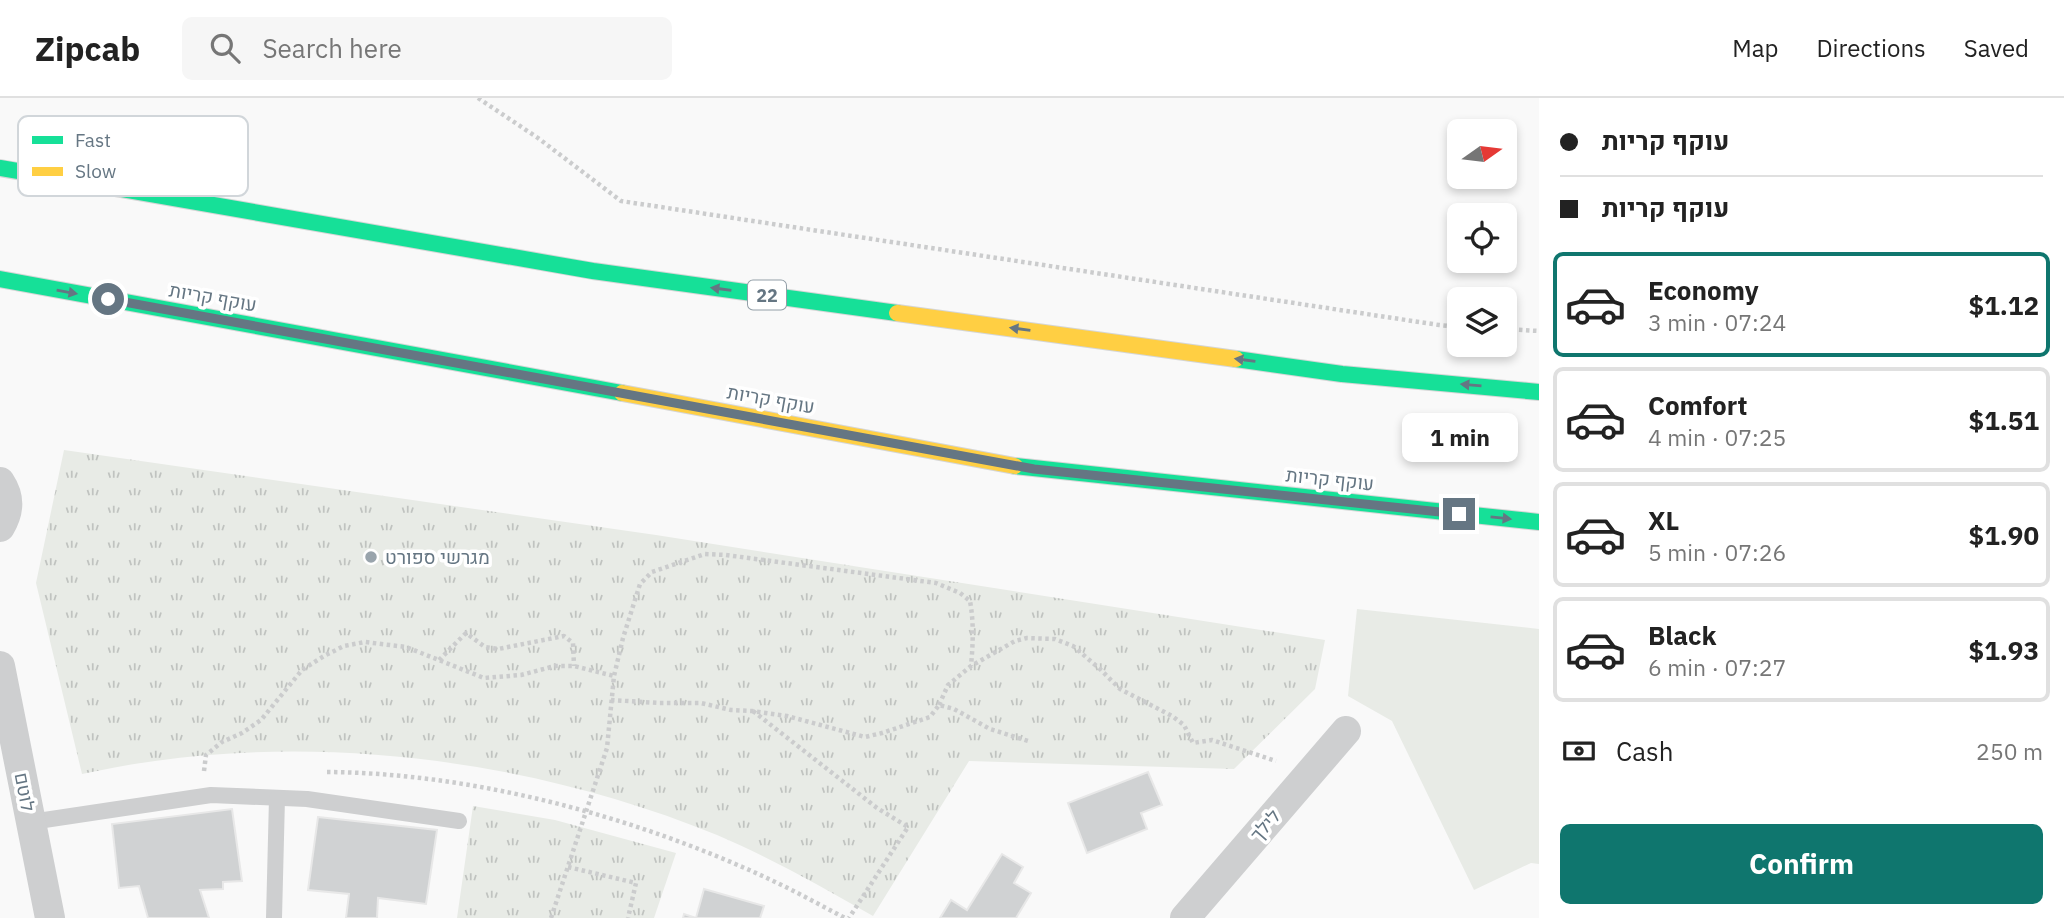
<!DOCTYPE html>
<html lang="en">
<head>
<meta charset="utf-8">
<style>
  :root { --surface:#fff; --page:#f6f6f6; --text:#222; --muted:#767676; --line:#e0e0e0; --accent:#0f766e }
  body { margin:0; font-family:"IBM Plex Sans",Heebo,sans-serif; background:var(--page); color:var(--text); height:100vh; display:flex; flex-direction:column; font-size:26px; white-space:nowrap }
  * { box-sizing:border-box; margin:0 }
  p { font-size:23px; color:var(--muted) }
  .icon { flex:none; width:38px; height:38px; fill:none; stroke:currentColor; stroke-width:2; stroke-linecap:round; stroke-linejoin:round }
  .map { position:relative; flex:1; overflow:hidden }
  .details { display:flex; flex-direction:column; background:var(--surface); width:525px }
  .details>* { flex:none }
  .guide { display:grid; align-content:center; height:154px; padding:0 21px; background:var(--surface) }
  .needle { width:46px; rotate:76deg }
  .controls { position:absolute; left:1447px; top:21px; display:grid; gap:14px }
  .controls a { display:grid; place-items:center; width:70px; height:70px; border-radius:10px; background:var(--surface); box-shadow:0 4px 10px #0003; font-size:35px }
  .end { position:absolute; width:32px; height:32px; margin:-16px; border:9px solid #657683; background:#fff; box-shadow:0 0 0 4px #fff }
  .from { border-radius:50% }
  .bubble { position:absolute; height:49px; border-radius:10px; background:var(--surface); box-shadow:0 4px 10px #0003; font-size:23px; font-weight:700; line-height:49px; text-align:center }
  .guide b { display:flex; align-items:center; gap:24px; height:66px; font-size:26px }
  .guide b+b { border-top:2px solid var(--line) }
  .guide i { width:18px; height:18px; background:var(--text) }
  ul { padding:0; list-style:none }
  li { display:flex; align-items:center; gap:21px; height:105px; margin:0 14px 10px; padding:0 7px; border:4px solid var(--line); border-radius:10px }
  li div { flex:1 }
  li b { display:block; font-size:26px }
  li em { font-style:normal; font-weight:700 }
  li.current { border-color:var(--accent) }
  li>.icon { width:63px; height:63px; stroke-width:1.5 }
  .pay { display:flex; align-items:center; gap:18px; height:77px; padding:0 21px; font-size:26px }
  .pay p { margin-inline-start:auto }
  .button { display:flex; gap:14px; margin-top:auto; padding:14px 21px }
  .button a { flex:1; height:80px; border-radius:10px; background:var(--accent); color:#fff; font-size:28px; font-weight:700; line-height:80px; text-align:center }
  header { display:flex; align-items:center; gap:42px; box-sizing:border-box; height:98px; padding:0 35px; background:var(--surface); border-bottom:2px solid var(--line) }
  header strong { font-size:33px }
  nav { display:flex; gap:38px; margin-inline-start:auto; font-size:24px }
  .search { width:490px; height:63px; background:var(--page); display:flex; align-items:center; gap:18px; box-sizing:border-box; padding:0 24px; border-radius:10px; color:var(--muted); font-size:26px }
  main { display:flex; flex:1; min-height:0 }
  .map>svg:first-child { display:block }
  .green { fill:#e8ebe6 }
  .park { fill:url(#park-tufts) }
  .building { fill:#d0d2d3; stroke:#e8e8e8; stroke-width:2 }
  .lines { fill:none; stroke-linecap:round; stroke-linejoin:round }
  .fast-casing { stroke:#d5d6d6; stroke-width:18 }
  .slow-casing { stroke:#d5d6d6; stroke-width:18 }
  .path { stroke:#cbcccd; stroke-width:4.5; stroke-dasharray:3.5 3.5; stroke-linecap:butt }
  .lane { stroke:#cecfd0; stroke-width:16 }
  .street { stroke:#cecfd0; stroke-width:30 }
  .fast { stroke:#16e098; stroke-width:16 }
  .slow { stroke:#ffcf43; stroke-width:16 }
  .oneway { fill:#657683 }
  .route { stroke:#657683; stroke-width:9 }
  .poi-dot { fill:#99a4ac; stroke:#fff; stroke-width:2.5 }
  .labels { text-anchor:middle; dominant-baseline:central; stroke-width:7; stroke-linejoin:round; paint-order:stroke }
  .shield { fill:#fff; stroke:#939fa8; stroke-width:2 }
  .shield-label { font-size:18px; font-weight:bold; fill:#657683 }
  .street-label { font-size:19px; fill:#657683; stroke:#fff }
  .poi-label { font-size:19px; fill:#657683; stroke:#fff; text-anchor:start }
  .key { fill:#fff; stroke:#d1d6da; stroke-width:2 }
  .key-label { font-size:19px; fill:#657683 }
</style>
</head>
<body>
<header>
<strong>Zipcab</strong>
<div class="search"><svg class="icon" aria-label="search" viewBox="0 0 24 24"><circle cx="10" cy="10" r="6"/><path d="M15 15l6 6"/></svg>Search here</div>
<nav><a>Map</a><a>Directions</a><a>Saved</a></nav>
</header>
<main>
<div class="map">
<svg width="1539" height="820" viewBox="0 0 1539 820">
  <defs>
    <pattern id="park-tufts" width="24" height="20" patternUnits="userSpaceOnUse" patternTransform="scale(1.75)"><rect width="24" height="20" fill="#e8ebe6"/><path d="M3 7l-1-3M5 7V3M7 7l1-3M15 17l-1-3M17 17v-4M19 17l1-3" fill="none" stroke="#c0c3c0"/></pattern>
  </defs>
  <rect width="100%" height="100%" fill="#f9f9f9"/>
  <path class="green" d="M 1357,511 L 1539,531 L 1539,766 L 1531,765 L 1474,792 L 1392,623 L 1348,598 Z"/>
  <g class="park">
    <path d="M 64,352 L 656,437 L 1325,542 L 1315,591 L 1234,671 L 969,663 L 873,818 C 822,789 771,760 717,737 C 544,666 341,637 155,663 C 131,666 106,671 82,676 L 36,485 Z"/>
    <path d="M 473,708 L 555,722 L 676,755 L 654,820 L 457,820 Z"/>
  </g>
  <g class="building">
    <path d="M 1148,674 L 1162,707 L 1141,715 L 1147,731 L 1087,755 L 1068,705 Z"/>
    <path d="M 232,711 L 242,783 L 223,784 L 223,791 L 200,792 L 209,820 L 148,820 L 139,788 L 119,790 L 112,726 Z"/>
    <path d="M 318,719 L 437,732 L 426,806 L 378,800 L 377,820 L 346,820 L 349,796 L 308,792 Z"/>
    <path d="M 1002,756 L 1023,769 L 1014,785 L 1031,795 L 1016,820 L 940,820 L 951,802 L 967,812 Z"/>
    <path d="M 704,791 L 764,808 L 760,820 L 683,820 L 684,816 L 696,820 Z"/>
  </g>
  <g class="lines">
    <g class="fast-casing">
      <g id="fast">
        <path d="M 0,70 L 593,173 L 897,215"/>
        <path d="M 0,181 L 622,295"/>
        <path d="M 1236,261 L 1342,276 L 1539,294"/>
        <path d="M 1015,368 L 1539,424"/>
      </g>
    </g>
    <g class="slow-casing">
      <g id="slow">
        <path d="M 897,215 L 1236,261"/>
        <path d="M 622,295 L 1015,368"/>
      </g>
    </g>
    <g class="path">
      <path d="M 478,0 L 538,40 L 621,103 L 1439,227 L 1460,229"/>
      <path d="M 1505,231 L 1539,233"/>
      <path d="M 439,562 L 466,535 L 485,549 L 498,551 L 564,538 L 573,545 L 574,568"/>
      <path d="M 611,602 L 659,605 L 701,605 L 731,612 L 752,613 L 787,618 L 865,639 L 882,635 L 930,619 L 939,607 L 954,611 L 990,631 L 1028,643"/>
      <path d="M 939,607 L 948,587 L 971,568 L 1015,543 L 1027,540 L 1055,541 L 1073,548 L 1100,571 L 1120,591 L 1172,618 L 1184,627 L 1193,645 L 1212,642 L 1276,663"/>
      <path d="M 753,613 L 877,710 L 908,729 L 849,820"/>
      <path d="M 204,673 L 206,657 L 222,644 L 242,635 L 261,622 L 302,572 L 324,558 L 344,548 L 365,544 L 406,549 L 484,580 L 521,577 L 555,568 L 574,568 L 614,578"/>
      <path d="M 327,674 C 474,675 636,719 769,781 C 795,793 820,807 845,820"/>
      <path d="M 568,769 L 636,785 L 628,820"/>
      <path d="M 551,820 L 607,650 L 614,578 L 623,540 L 640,486 L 652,474 L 705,456 L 726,457 L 936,485 L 960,495 L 970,503 C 974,525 973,546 971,568"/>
    </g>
    <g class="lane">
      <path d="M 31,724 L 211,697 L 307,701 L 459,723"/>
      <path d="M 274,820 L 277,700"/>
    </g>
    <g class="street">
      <path d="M 0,384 C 10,399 9,414 0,429"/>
      <path d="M 0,568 L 50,820"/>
      <path d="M 1185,820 L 1346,633"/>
    </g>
    <use href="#fast" class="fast"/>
    <use href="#slow" class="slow"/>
  </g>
  <defs><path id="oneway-solid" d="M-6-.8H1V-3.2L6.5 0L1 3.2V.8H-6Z" transform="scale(1.75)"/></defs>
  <g class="oneway">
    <use href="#oneway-solid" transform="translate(721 191) rotate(-172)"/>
    <use href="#oneway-solid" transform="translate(67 194) rotate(10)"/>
    <use href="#oneway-solid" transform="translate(1020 231) rotate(-172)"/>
    <use href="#oneway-solid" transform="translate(1245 262) rotate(-172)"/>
    <use href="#oneway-solid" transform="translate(1471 287) rotate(-175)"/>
    <use href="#oneway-solid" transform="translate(1501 420) rotate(6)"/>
  </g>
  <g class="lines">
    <path class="route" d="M 108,201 L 1034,371 L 1459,416"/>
  </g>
  <circle class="poi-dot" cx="371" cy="459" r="7"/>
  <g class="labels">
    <rect class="shield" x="748" y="182.5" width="38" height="29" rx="5"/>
    <g class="shield-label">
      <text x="767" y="197">22</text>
    </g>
    <g class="street-label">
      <text transform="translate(213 199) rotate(10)">עוקף קריות</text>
      <text transform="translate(771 301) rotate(10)">עוקף קריות</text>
      <text transform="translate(1330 381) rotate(6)">עוקף קריות</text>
      <text transform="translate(25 694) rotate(79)">לוטם</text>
      <text transform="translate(1265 727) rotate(-49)">לילך</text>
    </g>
    <g class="poi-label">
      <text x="385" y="459">מגרשי ספורט</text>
    </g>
  </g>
  <rect x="18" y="18" width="230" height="80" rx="10" class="key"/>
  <rect x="32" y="38" width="31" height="8" fill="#16e098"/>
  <rect x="32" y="69" width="31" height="9" fill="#ffcf43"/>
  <g class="key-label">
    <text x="75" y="49">Fast</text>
    <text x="75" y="80">Slow</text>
  </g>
</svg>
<div class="controls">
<a><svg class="needle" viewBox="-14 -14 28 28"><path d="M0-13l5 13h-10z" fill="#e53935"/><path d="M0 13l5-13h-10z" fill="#767676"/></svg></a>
<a><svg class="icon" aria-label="locate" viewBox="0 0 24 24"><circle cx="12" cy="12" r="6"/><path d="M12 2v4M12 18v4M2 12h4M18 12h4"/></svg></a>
<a><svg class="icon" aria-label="layers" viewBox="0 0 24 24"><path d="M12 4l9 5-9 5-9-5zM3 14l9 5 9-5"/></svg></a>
</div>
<i class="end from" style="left:108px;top:201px"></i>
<i class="end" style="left:1459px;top:416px"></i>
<div class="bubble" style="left:1402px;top:315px;width:116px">1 min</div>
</div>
<section class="details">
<div class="guide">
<b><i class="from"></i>עוקף קריות</b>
<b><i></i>עוקף קריות</b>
</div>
<ul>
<li class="current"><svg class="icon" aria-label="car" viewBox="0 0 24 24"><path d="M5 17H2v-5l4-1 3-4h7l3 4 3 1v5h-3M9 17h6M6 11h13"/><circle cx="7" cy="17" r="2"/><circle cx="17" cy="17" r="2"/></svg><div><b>Economy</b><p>3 min · 07:24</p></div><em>$1.12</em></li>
<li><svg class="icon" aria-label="car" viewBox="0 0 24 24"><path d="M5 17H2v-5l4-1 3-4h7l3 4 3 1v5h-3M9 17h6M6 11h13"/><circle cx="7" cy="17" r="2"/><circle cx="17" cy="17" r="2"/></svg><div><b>Comfort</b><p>4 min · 07:25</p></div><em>$1.51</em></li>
<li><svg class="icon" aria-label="car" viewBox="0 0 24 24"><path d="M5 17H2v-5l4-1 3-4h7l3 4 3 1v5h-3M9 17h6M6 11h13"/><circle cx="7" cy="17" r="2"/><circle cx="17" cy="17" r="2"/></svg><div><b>XL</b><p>5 min · 07:26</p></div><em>$1.90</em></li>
<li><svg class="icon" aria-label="car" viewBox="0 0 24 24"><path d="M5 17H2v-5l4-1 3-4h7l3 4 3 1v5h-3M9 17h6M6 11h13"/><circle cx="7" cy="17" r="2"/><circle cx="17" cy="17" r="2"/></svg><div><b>Black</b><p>6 min · 07:27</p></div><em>$1.93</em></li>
</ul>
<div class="pay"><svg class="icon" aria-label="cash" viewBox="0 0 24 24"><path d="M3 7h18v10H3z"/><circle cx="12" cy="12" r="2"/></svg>Cash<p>250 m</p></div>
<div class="button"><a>Confirm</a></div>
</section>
</main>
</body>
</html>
